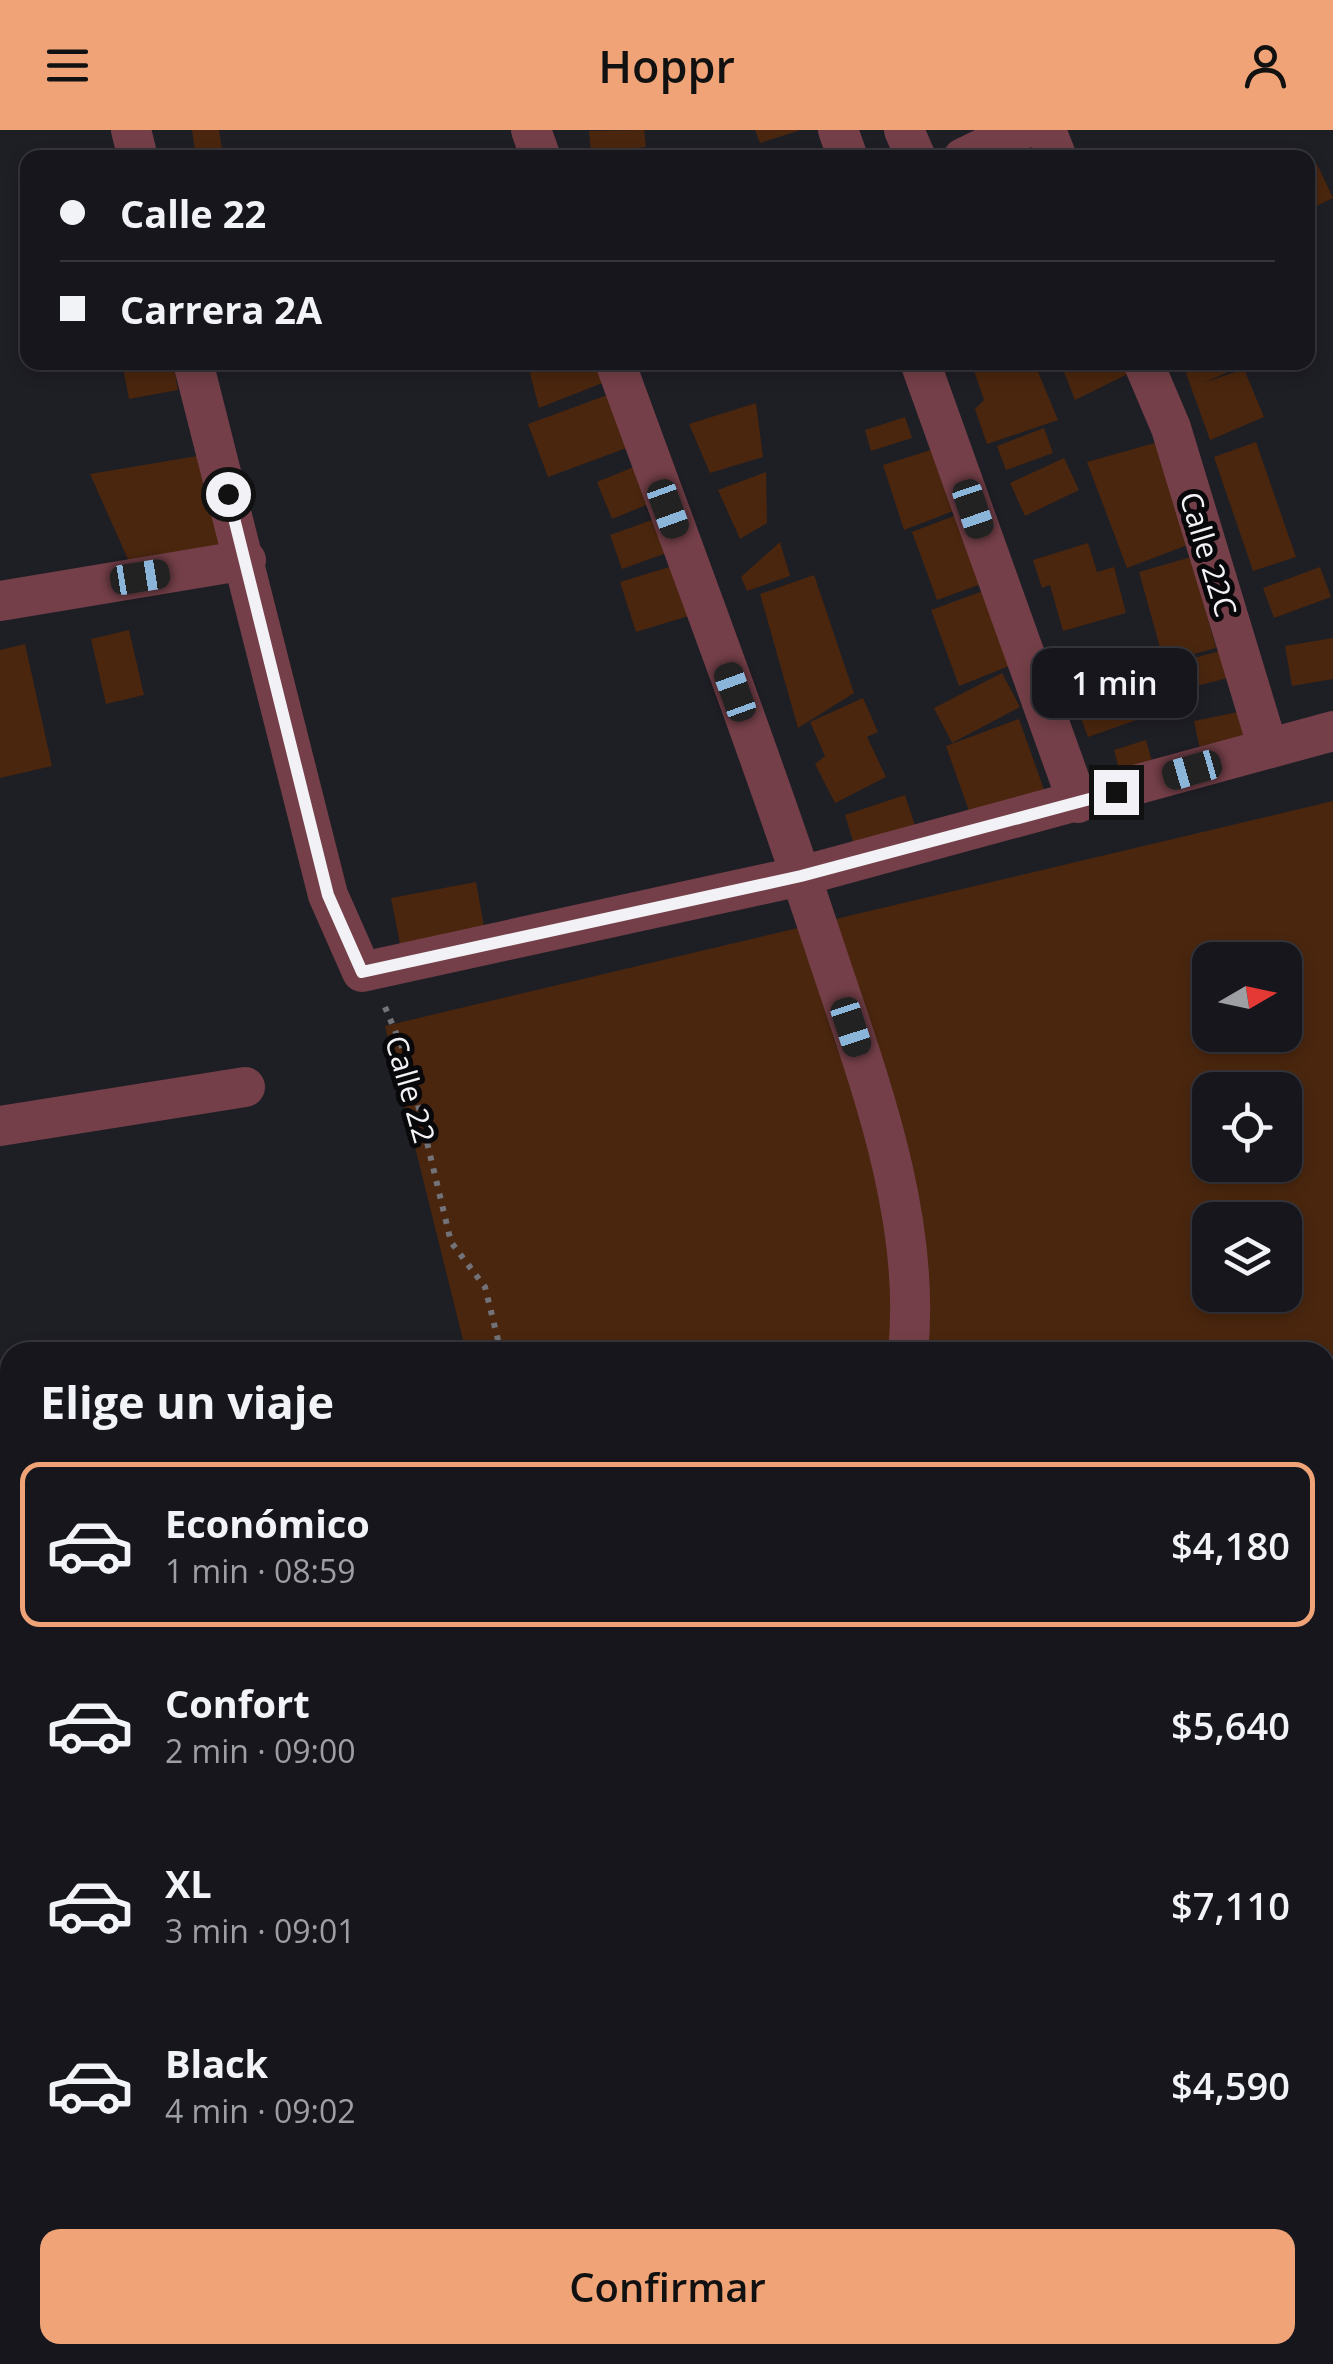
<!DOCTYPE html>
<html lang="es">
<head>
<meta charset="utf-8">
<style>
  :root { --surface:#16161c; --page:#232329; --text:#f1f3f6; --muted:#9e9fa3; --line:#35353b; --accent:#efa376 }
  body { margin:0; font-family:"Open Sans",sans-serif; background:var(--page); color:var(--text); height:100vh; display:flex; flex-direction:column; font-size:38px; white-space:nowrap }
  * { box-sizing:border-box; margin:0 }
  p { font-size:32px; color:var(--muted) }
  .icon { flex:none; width:55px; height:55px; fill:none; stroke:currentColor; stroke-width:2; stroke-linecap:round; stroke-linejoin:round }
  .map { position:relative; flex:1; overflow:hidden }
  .side { position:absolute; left:0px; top:1212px; width:1335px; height:1022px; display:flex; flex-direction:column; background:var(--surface); border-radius:30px 30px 0 0; box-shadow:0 5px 15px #0003,0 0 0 2px var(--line) }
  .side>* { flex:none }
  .banner { position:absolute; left:20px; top:20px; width:1295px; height:220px; border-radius:20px; box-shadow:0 5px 15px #0003,0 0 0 2px var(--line); display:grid; align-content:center; height:220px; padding:0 40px; background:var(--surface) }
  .needle { width:65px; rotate:81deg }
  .controls { position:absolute; left:1192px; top:812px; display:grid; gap:20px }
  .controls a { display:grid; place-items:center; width:110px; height:110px; border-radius:20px; background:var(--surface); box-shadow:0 5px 15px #0003,0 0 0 2px var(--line); font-size:50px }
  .end { position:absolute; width:45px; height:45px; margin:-22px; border:12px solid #f1f1f6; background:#111; box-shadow:0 0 0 5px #111 }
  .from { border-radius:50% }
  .bubble { position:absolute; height:70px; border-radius:20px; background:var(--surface); box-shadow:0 5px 15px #0003,0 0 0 2px var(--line); font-size:32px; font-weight:600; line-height:70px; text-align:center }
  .car { position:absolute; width:30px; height:60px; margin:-30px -15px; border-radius:12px; box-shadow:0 0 8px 2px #0007; background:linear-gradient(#222 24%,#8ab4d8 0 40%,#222 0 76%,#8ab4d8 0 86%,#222 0) }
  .banner b { display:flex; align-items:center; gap:35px; height:95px; font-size:38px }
  .banner b+b { border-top:2px solid var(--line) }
  .banner i { width:25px; height:25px; background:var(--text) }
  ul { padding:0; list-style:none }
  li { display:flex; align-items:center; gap:30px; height:165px; margin:0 20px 15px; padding:0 20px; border:5px solid transparent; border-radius:20px }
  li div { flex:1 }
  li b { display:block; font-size:38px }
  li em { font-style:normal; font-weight:600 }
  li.selected { border-color:var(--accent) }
  li>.icon { width:90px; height:90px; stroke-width:1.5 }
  h2 { padding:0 40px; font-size:45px; line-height:120px }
  .cta { display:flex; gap:20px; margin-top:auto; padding:20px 40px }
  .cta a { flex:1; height:115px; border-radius:20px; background:var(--accent); color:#111; font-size:40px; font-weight:600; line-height:115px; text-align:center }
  header { display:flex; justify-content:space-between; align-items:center; height:130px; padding:0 40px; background:var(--accent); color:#111; font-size:45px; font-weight:600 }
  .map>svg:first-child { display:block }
  .building { fill:#4a260e; fill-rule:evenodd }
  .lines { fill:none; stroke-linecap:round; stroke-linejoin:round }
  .path { stroke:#727278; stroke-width:6; stroke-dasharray:5 8; stroke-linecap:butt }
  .minor { stroke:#743f48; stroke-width:40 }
  .route { stroke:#f1f1f6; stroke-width:12 }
  .labels { text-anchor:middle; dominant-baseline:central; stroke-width:10; stroke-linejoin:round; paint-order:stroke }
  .street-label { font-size:30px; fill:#f1f1f6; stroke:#08080b }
</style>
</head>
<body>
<header><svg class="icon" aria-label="menu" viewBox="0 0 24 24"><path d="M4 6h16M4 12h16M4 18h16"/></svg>Hoppr<svg class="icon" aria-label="person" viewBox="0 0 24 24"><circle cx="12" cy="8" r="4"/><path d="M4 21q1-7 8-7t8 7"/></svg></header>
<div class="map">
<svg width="1333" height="2234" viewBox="0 0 1333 2234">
  <rect width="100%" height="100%" fill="#1e1e25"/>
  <g class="building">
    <path d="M 192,0 L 219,0 L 223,25 L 196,28 Z"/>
    <path d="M 644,0 L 646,17 L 591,23 L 589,1 Z"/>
    <path d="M 755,0 L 798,0 L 798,1 L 760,13 Z"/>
    <path d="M 1317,34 L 1333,68 L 1308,80 L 1308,39 Z"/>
    <path d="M 122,232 L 173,232 L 178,260 L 129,269 Z"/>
    <path d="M 527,232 L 604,232 L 610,250 L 539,278 Z"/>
    <path d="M 971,232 L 1034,232 L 1058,290 L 987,314 L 975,279 L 984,270 Z"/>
    <path d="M 1060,232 L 1136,232 L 1138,239 L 1075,270 Z"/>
    <path d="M 1182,232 L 1251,232 L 1203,253 L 1244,239 L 1264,287 L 1210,310 Z"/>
    <path d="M 613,263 L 632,316 L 548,347 L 528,294 Z"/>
    <path d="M 756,273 L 763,327 L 710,343 L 689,294 Z"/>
    <path d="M 905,287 L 912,308 L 871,321 L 865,300 Z"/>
    <path d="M 1044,298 L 1053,323 L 1006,340 L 997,316 Z"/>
    <path d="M 1162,311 L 1198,411 L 1127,438 L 1087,332 Z"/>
    <path d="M 1256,312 L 1296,427 L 1253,441 L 1214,327 Z"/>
    <path d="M 934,319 L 961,378 L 904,400 L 883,335 Z"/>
    <path d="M 209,324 L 242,434 L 139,454 L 90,344 Z"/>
    <path d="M 1064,328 L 1079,360 L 1025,386 L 1010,353 Z"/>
    <path d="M 641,334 L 656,371 L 612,389 L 597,352 Z"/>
    <path d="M 766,342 L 767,393 L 740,409 L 718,360 Z"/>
    <path d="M 959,384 L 984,453 L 937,470 L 912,402 Z"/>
    <path d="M 663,386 L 675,420 L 622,439 L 610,405 Z"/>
    <path d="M 780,412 L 790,446 L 747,461 L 741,447 Z"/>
    <path d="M 1088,413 L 1097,442 L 1114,437 L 1126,483 L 1063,501 L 1050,455 L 1042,458 L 1033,430 Z"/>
    <path d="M 1191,427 L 1216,518 L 1164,532 L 1139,442 Z"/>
    <path d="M 679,434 L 695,484 L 636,502 L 620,452 Z"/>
    <path d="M 1320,437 L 1331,467 L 1274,488 L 1263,458 Z"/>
    <path d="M 814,445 L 854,563 L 798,598 L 760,464 Z"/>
    <path d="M 986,460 L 1014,534 L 959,556 L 931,480 Z"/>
    <path d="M 129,500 L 144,565 L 106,574 L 91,509 Z"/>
    <path d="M 1333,508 L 1333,549 L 1292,556 L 1285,516 Z"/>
    <path d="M 25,514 L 52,636 L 0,648 L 0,520 Z"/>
    <path d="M 1224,520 L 1231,547 L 1163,565 L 1155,538 Z"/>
    <path d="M 1114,534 L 1125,570 L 1141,565 L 1148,586 L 1088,607 L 1066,548 Z"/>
    <path d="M 1002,543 L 1020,577 L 952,613 L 934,578 Z"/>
    <path d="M 863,568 L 878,602 L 867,607 L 886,647 L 835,673 L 815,634 L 825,626 L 810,592 Z"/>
    <path d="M 1248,580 L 1259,631 L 1205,643 L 1194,591 Z"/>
    <path d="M 1019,589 L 1048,671 L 975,698 L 946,616 Z"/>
    <path d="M 1146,610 L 1158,653 L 1125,662 L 1114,620 Z"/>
    <path d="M 905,665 L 919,708 L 858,728 L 845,685 Z"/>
    <path d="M 1333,671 L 1333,2234 L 718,2234 L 716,2225 L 1325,2225 L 1325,1222 L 466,1222 L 385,896 ZM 1210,830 L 1285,830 L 1285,905 L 1210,905 ZM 1210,960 L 1285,960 L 1285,1035 L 1210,1035 ZM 1210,1090 L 1285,1090 L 1285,1165 L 1210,1165 Z"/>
    <path d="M 476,752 L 487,813 L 403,829 L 391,768 Z"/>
  </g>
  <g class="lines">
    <g class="path">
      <path d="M 385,877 L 407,929 L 451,1112 L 485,1157 L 501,1222"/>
      <path d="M 0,1552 L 10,1550"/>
    </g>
    <g class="minor">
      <path d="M 131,0 L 138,28"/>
      <path d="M 531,0 L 541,28"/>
      <path d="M 838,0 L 848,28"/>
      <path d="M 904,0 L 916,28"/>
      <path d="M 1046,0 L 1057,28"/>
      <path d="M 963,28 L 1021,0"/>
      <path d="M 193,232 L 328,765 L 362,842 L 801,746 L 1333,601"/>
      <path d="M 615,232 C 686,427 760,621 825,818 C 867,945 922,1086 908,1222"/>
      <path d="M 920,232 L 1078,673"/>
      <path d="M 1143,232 L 1171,298 L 1268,618"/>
      <path d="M 0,471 L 246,430"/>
      <path d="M 0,996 L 245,957"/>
      <path d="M 0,1647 L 10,1699"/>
      <path d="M 0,1831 L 10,1829"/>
      <path d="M 1325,1841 L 1333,1839"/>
      <path d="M 1325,2001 L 1333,2027"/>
      <path d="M 0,2067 L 10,2066"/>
      <path d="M 257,2225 L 259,2234"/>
      <path d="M 476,2225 L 478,2234"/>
      <path d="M 648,2225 L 650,2234"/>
      <path d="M 741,2225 L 743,2234"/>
      <path d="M 955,2225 L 957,2234"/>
      <path d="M 1179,2225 L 1182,2234"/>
    </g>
  </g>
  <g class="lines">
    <path class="route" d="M 228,364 L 328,765 L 362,842 L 801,746 L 1116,662"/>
  </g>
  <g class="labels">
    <g class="street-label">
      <text transform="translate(1209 424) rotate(73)">Calle 22C</text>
      <text transform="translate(411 959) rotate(74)">Calle 22</text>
    </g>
  </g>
</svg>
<div class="controls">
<a><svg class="needle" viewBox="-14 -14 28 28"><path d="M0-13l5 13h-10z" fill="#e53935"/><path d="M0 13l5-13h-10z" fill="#9e9fa3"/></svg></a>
<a><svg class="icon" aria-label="locate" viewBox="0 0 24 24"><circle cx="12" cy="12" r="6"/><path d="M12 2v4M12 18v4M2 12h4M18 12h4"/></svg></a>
<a><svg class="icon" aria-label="layers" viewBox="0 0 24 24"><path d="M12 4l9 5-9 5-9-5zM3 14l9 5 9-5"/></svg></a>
</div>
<i class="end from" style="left:228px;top:364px"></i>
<i class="end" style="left:1116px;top:662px"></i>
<div class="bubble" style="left:1032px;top:518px;width:165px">1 min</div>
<i class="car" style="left:668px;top:379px;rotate:160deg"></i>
<i class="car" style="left:973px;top:379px;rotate:161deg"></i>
<i class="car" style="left:140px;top:447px;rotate:81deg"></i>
<i class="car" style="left:735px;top:562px;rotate:340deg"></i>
<i class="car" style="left:1192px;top:640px;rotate:254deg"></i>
<i class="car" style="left:851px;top:897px;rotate:162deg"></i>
<div class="banner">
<b><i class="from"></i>Calle 22</b>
<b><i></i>Carrera 2A</b>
</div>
<section class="side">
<h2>Elige un viaje</h2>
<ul>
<li class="selected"><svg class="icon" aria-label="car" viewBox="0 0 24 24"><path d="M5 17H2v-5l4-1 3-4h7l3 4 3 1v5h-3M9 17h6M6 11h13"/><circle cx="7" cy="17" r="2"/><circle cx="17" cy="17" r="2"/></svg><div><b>Económico</b><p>1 min · 08:59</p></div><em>$4,180</em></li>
<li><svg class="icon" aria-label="car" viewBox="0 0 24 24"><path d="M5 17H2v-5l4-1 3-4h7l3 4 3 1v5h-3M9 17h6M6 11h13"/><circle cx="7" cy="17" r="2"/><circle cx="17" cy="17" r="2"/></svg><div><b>Confort</b><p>2 min · 09:00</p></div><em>$5,640</em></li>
<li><svg class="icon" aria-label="car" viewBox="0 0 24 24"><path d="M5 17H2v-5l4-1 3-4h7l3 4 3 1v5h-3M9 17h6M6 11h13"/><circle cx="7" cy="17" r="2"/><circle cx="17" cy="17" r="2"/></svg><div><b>XL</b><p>3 min · 09:01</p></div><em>$7,110</em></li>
<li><svg class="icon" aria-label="car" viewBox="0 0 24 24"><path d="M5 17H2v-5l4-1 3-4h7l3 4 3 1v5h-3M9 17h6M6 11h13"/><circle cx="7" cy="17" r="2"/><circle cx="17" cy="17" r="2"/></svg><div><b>Black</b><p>4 min · 09:02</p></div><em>$4,590</em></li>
</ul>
<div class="cta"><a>Confirmar</a></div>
</section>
</div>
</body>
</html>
